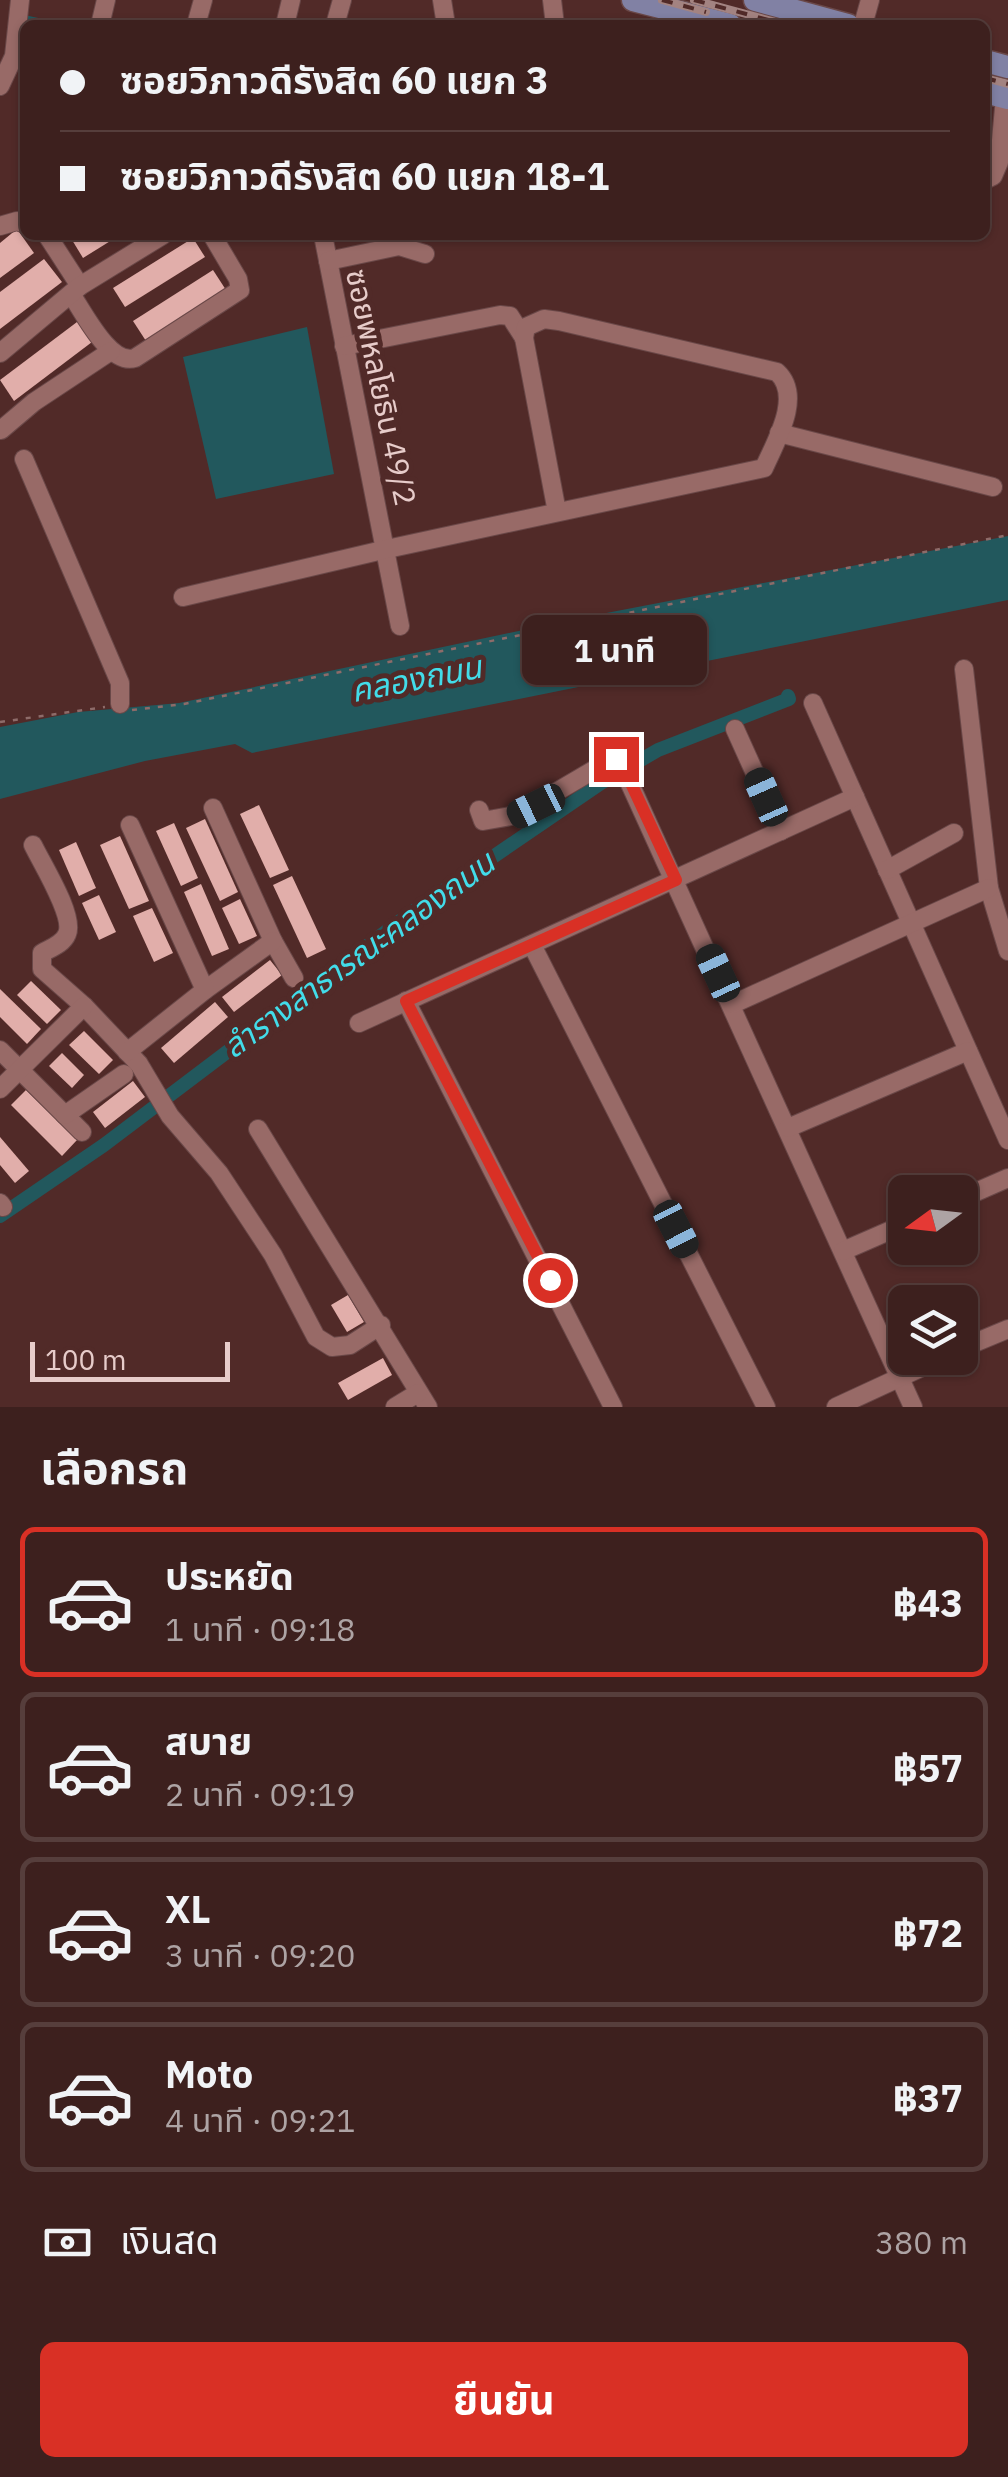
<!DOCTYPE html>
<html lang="th">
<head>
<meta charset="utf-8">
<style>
  :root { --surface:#3d201e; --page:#442827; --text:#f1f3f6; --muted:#ada3a4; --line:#563e3c; --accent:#d93025 }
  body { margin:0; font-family:"IBM Plex Sans","Noto Sans Thai",sans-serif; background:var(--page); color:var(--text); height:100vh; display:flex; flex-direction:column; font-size:38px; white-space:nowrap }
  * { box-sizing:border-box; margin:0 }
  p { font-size:32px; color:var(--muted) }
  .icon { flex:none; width:55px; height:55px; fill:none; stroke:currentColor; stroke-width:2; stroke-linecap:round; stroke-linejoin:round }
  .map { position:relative; height:1407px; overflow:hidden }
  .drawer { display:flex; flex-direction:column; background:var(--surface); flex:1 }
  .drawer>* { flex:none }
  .guide { position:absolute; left:20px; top:20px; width:970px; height:220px; border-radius:15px; box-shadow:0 2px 8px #0004,0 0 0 2px var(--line); display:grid; align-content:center; height:220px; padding:0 40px; background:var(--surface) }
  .needle { width:65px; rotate:255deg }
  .fabs { position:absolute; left:888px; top:1175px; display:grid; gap:20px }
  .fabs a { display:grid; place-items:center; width:90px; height:90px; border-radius:15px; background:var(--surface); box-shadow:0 2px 8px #0004,0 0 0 2px var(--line); font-size:50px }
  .scale { position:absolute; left:30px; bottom:25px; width:200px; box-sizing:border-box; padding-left:10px; border:5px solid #e7ccca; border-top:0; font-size:28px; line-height:35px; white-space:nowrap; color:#e7ccca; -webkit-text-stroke:8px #512a28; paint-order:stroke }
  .end { position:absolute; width:45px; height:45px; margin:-22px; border:12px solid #d93025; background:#fff; box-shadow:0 0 0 5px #fff }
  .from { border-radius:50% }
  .bubble { position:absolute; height:70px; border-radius:15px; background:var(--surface); box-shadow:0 2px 8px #0004,0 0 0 2px var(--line); font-size:32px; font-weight:700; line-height:70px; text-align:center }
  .car { position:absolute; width:30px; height:60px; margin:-30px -15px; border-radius:12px; box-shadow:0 0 8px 2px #0007; background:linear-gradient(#222 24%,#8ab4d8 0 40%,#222 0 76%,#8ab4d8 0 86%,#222 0) }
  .guide b { display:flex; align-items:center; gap:35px; height:95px; font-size:38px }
  .guide b+b { border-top:2px solid var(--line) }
  .guide i { width:25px; height:25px; background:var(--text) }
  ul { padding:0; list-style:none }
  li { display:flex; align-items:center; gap:30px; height:150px; margin:0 20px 15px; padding:0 20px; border:5px solid var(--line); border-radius:15px }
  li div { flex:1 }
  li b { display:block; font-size:38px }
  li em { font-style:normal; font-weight:700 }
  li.on { border-color:var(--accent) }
  li>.icon { width:90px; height:90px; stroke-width:1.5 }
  h2 { padding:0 40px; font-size:45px; line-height:120px }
  .pay { display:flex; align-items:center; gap:25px; height:110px; padding:0 40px; font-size:38px }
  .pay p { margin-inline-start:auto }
  .cta { display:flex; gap:20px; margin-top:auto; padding:20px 40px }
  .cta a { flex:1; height:115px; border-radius:15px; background:var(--accent); color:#fff; font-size:40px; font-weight:700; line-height:115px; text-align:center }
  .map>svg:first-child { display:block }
  .water { fill:#22585d }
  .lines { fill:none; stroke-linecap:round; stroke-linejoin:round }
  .stream { stroke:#22585d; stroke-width:4 }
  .canal { stroke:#22585d; stroke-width:14 }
  .building { fill:#e1aeaa }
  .minor-casing { stroke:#6a4848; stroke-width:20 }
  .major-casing { stroke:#6a4848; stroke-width:25 }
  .path { stroke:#8d6b69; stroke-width:2.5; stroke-dasharray:5 8; stroke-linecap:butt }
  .minor { stroke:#986a67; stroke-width:18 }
  .major { stroke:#8181a4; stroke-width:22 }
  .rail-casing { stroke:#a38381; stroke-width:8 }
  .rail { stroke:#512a28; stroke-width:4; stroke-dasharray:11; stroke-linecap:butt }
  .route { stroke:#d93025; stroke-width:12 }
  .labels { text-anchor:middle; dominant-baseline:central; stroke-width:10; stroke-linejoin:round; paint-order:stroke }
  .street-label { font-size:30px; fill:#e7ccca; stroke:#512a28 }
  .water-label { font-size:32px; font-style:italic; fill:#42dce9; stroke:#512a28 }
</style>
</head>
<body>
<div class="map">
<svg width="1008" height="1407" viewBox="0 0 1008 1407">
  <rect width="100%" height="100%" fill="#512a28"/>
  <g class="water">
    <path d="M 307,327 L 334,474 L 216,499 L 183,357 Z"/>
    <path d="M 1008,536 L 1008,600 L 252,753 L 235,744 L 145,761 L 0,799 L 0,727 L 78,712 L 179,703 L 575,619 Z"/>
  </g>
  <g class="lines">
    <path class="stream" d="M 24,17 L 61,25"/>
    <path class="canal" d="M 0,1216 L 104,1145 L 408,915 L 601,783 L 658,750 L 789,699 L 788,696"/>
  </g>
  <g class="building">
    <path d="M 17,229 L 34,253 L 0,278 L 0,243 Z"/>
    <path d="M 69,235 L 120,235 L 83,258 Z"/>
    <path d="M 193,238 L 205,257 L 125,307 L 113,288 Z"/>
    <path d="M 44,259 L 62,282 L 0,329 L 0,292 Z"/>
    <path d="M 213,270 L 226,290 L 146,341 L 133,321 Z"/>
    <path d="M 81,319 L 96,339 L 14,401 L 0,380 Z"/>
    <path d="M 259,805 L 289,870 L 270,878 L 240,814 Z"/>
    <path d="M 205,819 L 238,892 L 220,901 L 186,828 Z"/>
    <path d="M 174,823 L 198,878 L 181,886 L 156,831 Z"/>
    <path d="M 120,836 L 149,901 L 129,909 L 100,845 Z"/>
    <path d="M 76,842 L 96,888 L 79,896 L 59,850 Z"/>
    <path d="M 292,876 L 326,949 L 307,958 L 273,885 Z"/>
    <path d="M 201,884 L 229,949 L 212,956 L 184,892 Z"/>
    <path d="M 99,895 L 116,932 L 99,940 L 82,903 Z"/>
    <path d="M 240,899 L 257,936 L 239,944 L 222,908 Z"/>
    <path d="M 152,908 L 173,953 L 154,962 L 133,916 Z"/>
    <path d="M 270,960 L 282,975 L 234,1012 L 222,997 Z"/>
    <path d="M 31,981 L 61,1010 L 47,1024 L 17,995 Z"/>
    <path d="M 0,989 L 41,1029 L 27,1044 L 0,1017 Z"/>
    <path d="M 215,1002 L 228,1017 L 174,1063 L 161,1048 Z"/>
    <path d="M 84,1031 L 113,1060 L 99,1074 L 69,1045 Z"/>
    <path d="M 62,1053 L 84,1075 L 72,1088 L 49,1066 Z"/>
    <path d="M 133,1081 L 145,1097 L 105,1128 L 93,1112 Z"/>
    <path d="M 26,1090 L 77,1140 L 62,1156 L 11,1105 Z"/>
    <path d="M 0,1137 L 29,1171 L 15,1183 L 0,1165 Z"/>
    <path d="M 348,1295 L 364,1322 L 347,1332 L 331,1305 Z"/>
    <path d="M 383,1358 L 392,1375 L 348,1400 L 338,1383 Z"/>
  </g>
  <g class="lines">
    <g class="minor-casing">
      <g id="minor">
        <path d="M 442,0 L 446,25"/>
        <path d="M 552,0 L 555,25"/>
        <path d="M 101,21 L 106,0"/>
        <path d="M 196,25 L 203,0"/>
        <path d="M 285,25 L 291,0"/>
        <path d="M 335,25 L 342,0"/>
        <path d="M 863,25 L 870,0"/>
        <path d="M 0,86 L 14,56 L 20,0"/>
        <path d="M 985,180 L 993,176 L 999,162 L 1005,97"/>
        <path d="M 0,226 L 17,221 L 25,224"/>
        <path d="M 47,235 L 80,286"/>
        <path d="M 323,235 L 400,626"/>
        <path d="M 328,261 L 399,246 L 425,254"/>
        <path d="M 71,294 C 84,313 110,366 135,358 L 240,290 L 238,279 L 212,235"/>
        <path d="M 344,346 L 500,315 L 510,316 L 524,338"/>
        <path d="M 0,353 L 80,286 L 163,235"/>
        <path d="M 1,430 L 34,402 L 111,351"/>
        <path d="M 779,433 L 993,487"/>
        <path d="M 24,459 L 120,683 L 120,704"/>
        <path d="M 183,597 L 387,549 L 764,468 C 776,441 803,396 777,372 L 559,321 L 544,319 L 526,327 L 524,338 L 557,512"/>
        <path d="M 964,669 L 989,888 L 1008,951"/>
        <path d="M 813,703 L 1008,1140"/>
        <path d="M 735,729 L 781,831"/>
        <path d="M 213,808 L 273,941 L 294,978"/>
        <path d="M 479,810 L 483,821 L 517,815 L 609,761 L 616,759 L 621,764 L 913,1407"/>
        <path d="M 33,845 C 42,864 75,916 67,934 C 63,944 51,948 42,953 L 42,969 L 84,1006 L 139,1064 L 170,1116 L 219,1173 L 273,1255 L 316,1337 L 332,1347 L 350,1345 L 381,1325"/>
        <path d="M 887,870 L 954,833"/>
        <path d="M 532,945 L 766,1407"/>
        <path d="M 205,990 L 273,941"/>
        <path d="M 406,1001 L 613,1407"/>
        <path d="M 733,1004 L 989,888"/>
        <path d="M 359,1023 L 855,797"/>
        <path d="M 0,1050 L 82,1132"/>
        <path d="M 127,1052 L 205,990 L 130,825"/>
        <path d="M 0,1089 L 84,1006"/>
        <path d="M 65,1115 L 124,1074"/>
        <path d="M 788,1128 L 968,1051"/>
        <path d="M 258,1129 L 428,1407"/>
        <path d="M 960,1199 L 1008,1178"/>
        <path d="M 0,1203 L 3,1207"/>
        <path d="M 843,1251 L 905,1224"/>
        <path d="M 960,1349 L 1008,1329"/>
        <path d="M 395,1407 L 418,1393"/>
        <path d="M 836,1407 L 942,1358"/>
      </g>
    </g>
    <g class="major-casing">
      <g id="major">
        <path d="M 633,0 L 730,25"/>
        <path d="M 755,0 L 848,25"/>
        <path d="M 985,61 L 1008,67"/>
        <path d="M 985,92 L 1008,98"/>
      </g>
    </g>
    <g class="path">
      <path d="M 132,710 L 184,704 L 1008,535"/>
      <path d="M 0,722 L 105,707"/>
    </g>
    <use href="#minor" class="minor"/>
    <use href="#major" class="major"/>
    <g class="rail-casing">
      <g id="rail">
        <path d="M 662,0 L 706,12"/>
        <path d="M 694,0 L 787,25"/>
        <path d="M 985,78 L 1008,84"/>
      </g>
    </g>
    <use href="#rail" class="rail"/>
  </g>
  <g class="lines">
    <path class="route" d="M 550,1280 L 406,1001 L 676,880 L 622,764 L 616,759"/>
  </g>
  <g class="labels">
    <g class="street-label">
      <text transform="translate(382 387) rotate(78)">ซอยพหลโยธิน 49/2</text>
    </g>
    <g class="water-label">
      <text transform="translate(416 678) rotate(-11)">คลองถนน</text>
      <text transform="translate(358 954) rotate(-36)">ลำรางสาธารณะคลองถนน</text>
    </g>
  </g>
</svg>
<div class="fabs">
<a><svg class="needle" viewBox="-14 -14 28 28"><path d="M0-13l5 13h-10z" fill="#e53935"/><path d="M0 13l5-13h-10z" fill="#ada3a4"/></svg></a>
<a><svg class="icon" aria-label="layers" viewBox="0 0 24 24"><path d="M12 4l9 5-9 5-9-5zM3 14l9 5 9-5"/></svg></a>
</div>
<div class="scale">100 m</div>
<i class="end from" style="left:550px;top:1280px"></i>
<i class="end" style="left:616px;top:759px"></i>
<div class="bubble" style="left:522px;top:615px;width:185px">1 นาที</div>
<i class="car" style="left:766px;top:797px;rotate:336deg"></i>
<i class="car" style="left:536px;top:806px;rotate:244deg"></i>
<i class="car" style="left:718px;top:973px;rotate:335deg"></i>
<i class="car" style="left:676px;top:1229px;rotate:153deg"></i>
<div class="guide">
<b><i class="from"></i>ซอยวิภาวดีรังสิต 60 แยก 3</b>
<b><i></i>ซอยวิภาวดีรังสิต 60 แยก 18-1</b>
</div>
</div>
<section class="drawer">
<h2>เลือกรถ</h2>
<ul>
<li class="on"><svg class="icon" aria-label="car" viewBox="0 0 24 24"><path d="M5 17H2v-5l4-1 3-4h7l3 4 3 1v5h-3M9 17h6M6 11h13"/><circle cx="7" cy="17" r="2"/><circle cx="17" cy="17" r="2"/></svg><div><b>ประหยัด</b><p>1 นาที · 09:18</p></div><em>฿43</em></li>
<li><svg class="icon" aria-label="car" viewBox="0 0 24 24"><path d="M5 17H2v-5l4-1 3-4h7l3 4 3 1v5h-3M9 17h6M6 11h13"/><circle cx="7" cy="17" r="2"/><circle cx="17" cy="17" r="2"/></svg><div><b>สบาย</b><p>2 นาที · 09:19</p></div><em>฿57</em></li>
<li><svg class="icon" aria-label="car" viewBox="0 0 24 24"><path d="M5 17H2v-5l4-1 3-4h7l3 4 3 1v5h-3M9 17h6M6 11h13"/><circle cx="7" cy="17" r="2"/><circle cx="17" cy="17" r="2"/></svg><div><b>XL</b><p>3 นาที · 09:20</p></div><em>฿72</em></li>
<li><svg class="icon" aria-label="car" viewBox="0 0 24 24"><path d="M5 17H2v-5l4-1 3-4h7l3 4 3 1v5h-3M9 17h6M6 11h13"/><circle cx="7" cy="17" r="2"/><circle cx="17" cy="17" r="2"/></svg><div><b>Moto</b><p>4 นาที · 09:21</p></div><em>฿37</em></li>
</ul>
<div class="pay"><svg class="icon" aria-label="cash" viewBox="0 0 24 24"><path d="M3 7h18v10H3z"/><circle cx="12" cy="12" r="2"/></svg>เงินสด<p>380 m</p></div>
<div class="cta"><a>ยืนยัน</a></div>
</section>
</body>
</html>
